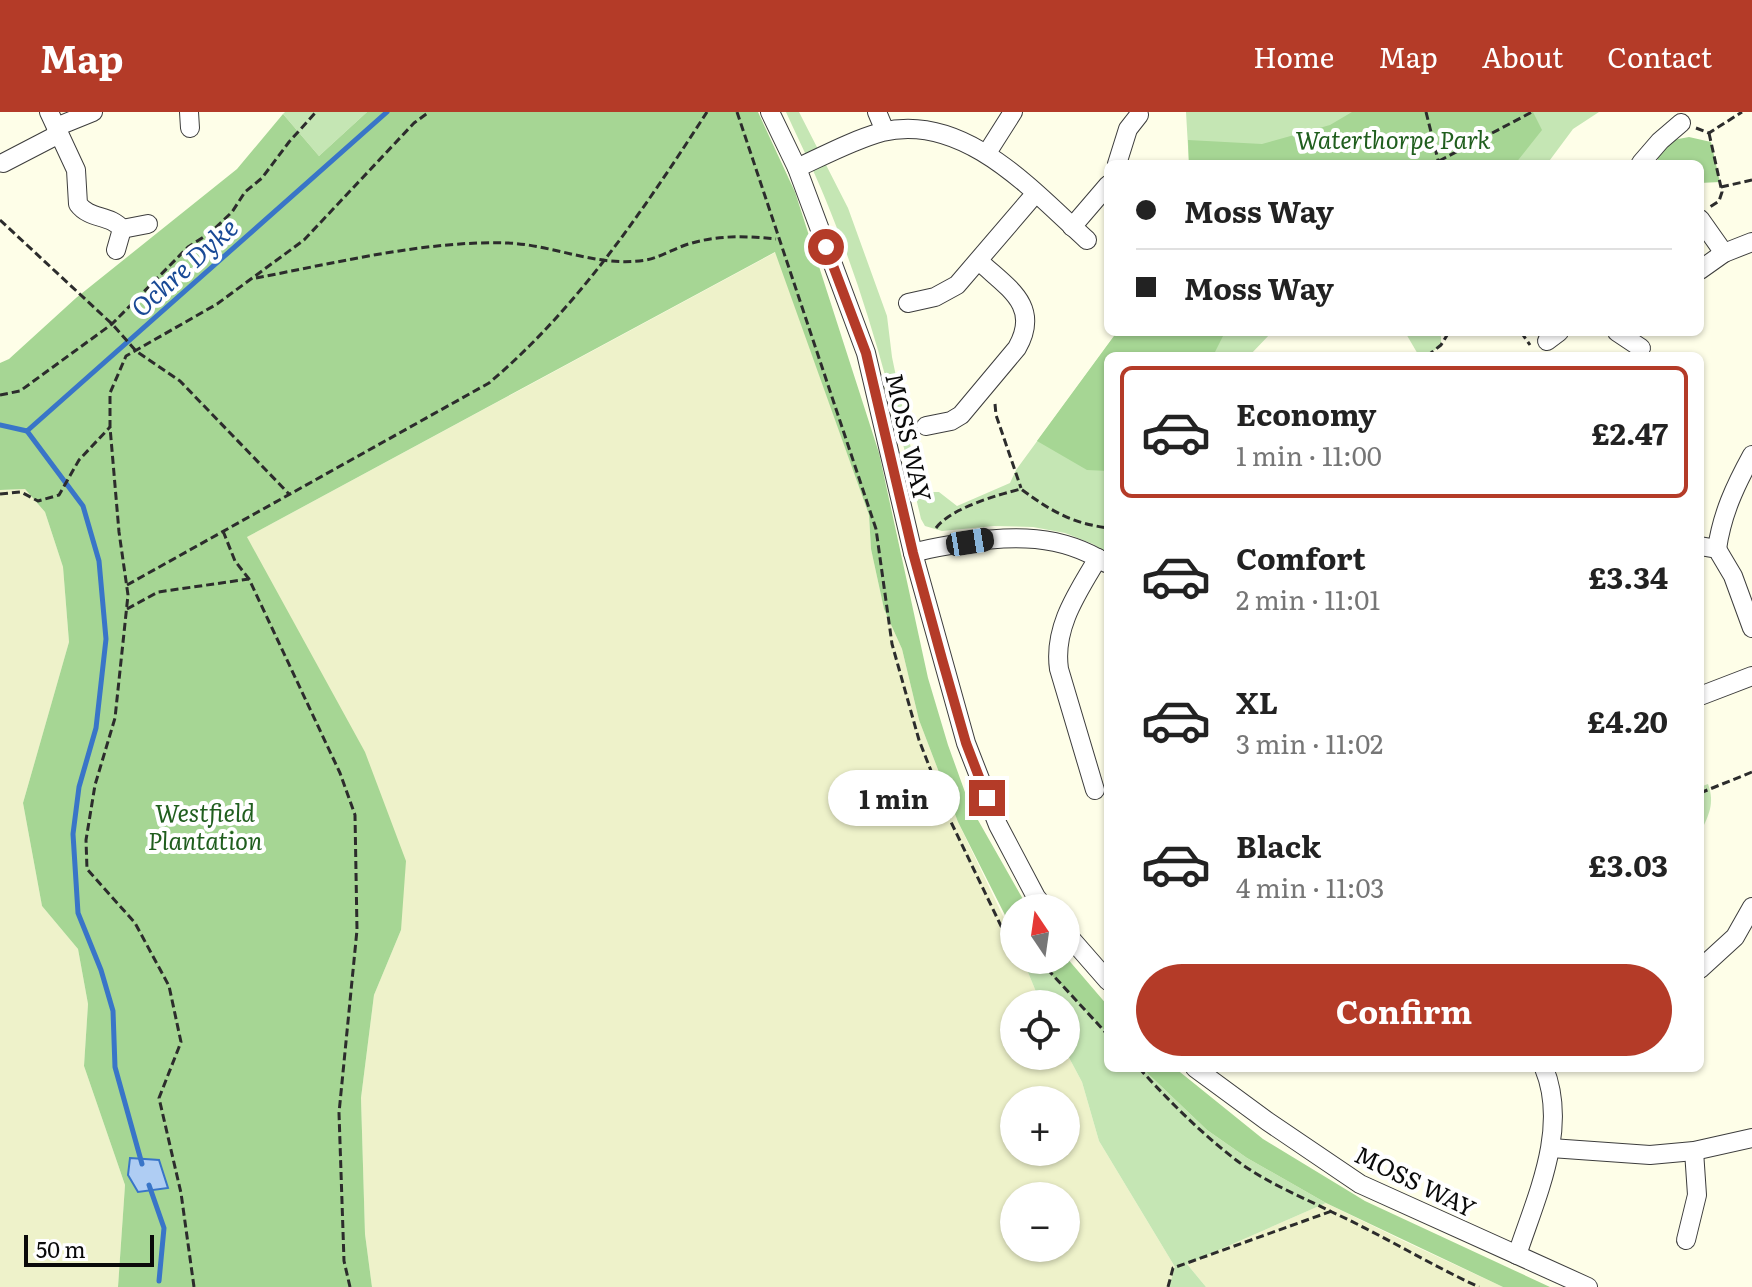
<!DOCTYPE html>
<html lang="en">
<head>
<meta charset="utf-8">
<style>
  :root { --surface:#fff; --page:#f6f6f6; --text:#222; --muted:#767676; --line:#e0e0e0; --accent:#b43b28 }
  body { margin:0; font-family:Literata,serif; background:var(--page); color:var(--text); height:100vh; display:flex; flex-direction:column; font-size:30px; white-space:nowrap }
  * { box-sizing:border-box; margin:0 }
  p { font-size:26px; color:var(--muted) }
  .icon { flex:none; width:44px; height:44px; fill:none; stroke:currentColor; stroke-width:2; stroke-linecap:round; stroke-linejoin:round }
  .map { position:relative; flex:1; overflow:hidden }
  .drawer { position:absolute; left:1104px; top:240px; width:600px; height:720px; display:flex; flex-direction:column; background:var(--surface); border-radius:12px; box-shadow:0 2px 6px #0004 }
  .drawer>* { flex:none }
  .guide { position:absolute; left:1104px; top:48px; width:600px; height:176px; border-radius:12px; box-shadow:0 2px 6px #0004; display:grid; align-content:center; height:176px; padding:0 32px; background:var(--surface) }
  .needle { width:52px; rotate:347deg }
  .fabs { position:absolute; left:1000px; top:782px; display:grid; gap:16px }
  .fabs a { display:grid; place-items:center; width:80px; height:80px; border-radius:50%; background:var(--surface); box-shadow:0 2px 6px #0004; font-size:40px }
  .scale { position:absolute; left:24px; bottom:20px; width:130px; box-sizing:border-box; padding-left:8px; border:4px solid #0a0a0a; border-top:0; font-size:22px; line-height:28px; white-space:nowrap; color:#0a0a0a; -webkit-text-stroke:6px #fff; paint-order:stroke }
  .end { position:absolute; width:36px; height:36px; margin:-18px; border:10px solid #b43b28; background:#fff; box-shadow:0 0 0 4px #fff }
  .from { border-radius:50% }
  .bubble { position:absolute; height:56px; border-radius:28px; background:var(--surface); box-shadow:0 2px 6px #0004; font-size:26px; font-weight:700; line-height:56px; text-align:center }
  .car { position:absolute; width:24px; height:48px; margin:-24px -12px; border-radius:10px; box-shadow:0 0 6px 2px #0007; background:linear-gradient(#222 24%,#8ab4d8 0 40%,#222 0 76%,#8ab4d8 0 86%,#222 0) }
  .guide b { display:flex; align-items:center; gap:28px; height:76px; font-size:30px }
  .guide b+b { border-top:2px solid var(--line) }
  .guide i { width:20px; height:20px; background:var(--text) }
  ul { padding:14px 0 0; list-style:none }
  li { display:flex; align-items:center; gap:24px; height:132px; margin:0 16px 12px; padding:0 16px; border:4px solid transparent; border-radius:12px }
  li div { flex:1 }
  li b { display:block; font-size:30px }
  li em { font-style:normal; font-weight:700 }
  li.current { border-color:var(--accent) }
  li>.icon { width:72px; height:72px; stroke-width:1.5 }
  .primary-button { display:flex; gap:16px; margin-top:auto; padding:16px 32px }
  .primary-button a { flex:1; height:92px; border-radius:48px; background:var(--accent); color:#fff; font-size:32px; font-weight:700; line-height:92px; text-align:center }
  header { display:flex; align-items:center; gap:48px; box-sizing:border-box; height:112px; padding:0 40px; background:var(--accent); color:#fff }
  header strong { font-size:38px }
  nav { display:flex; gap:44px; margin-inline-start:auto; font-size:28px }
  .map>svg:first-child { display:block }
  .farmland { fill:#eef2ca; fill-rule:evenodd }
  .green { fill:#c5e6b4 }
  .forest { fill:#a6d694 }
  .water { fill:#afcdf3; stroke:#3975c8; stroke-width:2 }
  .lines { fill:none; stroke-linecap:round; stroke-linejoin:round }
  .stream { stroke:#3975c8; stroke-width:5 }
  .minor-casing { stroke:#3d3d3d; stroke-width:20 }
  .path { stroke:#2c2c2c; stroke-width:3; stroke-dasharray:8 4; stroke-linecap:butt }
  .minor { stroke:#fff; stroke-width:18 }
  .route { stroke:#b43b28; stroke-width:10 }
  .labels { text-anchor:middle; dominant-baseline:central; stroke-width:8; stroke-linejoin:round; paint-order:stroke }
  .park-label { font-size:24px; font-style:italic; fill:#205e1e; stroke:#fff }
  .street-label { font-size:24px; fill:#0a0a0a; stroke:#fff }
  .water-label { font-size:26px; font-style:italic; fill:#194996; stroke:#fff }
</style>
</head>
<body>
<header>
<strong>Map</strong>
<nav><a>Home</a><a>Map</a><a>About</a><a>Contact</a></nav>
</header>
<div class="map">
<svg width="1752" height="1175" viewBox="0 0 1752 1175">
  <rect width="100%" height="100%" fill="#fefee8"/>
  <g class="farmland">
    <path d="M 776,140 L 869,403 L 871,437 L 884,497 L 902,537 L 919,608 L 958,710 L 1014,827 L 1014,848 L 1023,848 L 1041,892 L 1014,892 L 1014,944 L 1066,944 L 1066,940 L 1082,970 L 1099,1029 L 1175,1155 L 1169,1175 L 372,1175 L 365,1122 L 361,986 L 374,883 L 401,818 L 247,425 ZM 1014,988 L 1066,988 L 1066,1040 L 1014,1040 ZM 1014,1084 L 1066,1084 L 1066,1136 L 1014,1136 Z"/>
    <path d="M 25,377 L 45,400 L 63,455 L 69,530 L 23,691 L 42,794 L 78,837 L 88,892 L 84,954 L 125,1073 L 118,1175 L 0,1175 L 0,378 Z"/>
    <path d="M 1326,1091 L 1406,1130 L 1503,1175 L 1206,1175 L 1187,1152 Z"/>
  </g>
  <g class="green">
    <path d="M 285,0 L 367,0 L 319,44 L 283,2 Z"/>
    <path d="M 786,0 L 799,0 L 848,96 L 887,204 L 892,245 L 920,380 L 939,380 L 957,394 L 1010,371 L 1016,358 L 1117,220 L 1272,220 L 1249,244 L 1108,244 L 1108,442 L 1093,432 L 1065,421 L 1033,415 L 994,414 L 942,419 L 925,414 L 921,407 C 897,304 871,199 831,101 C 818,67 801,33 786,0 Z"/>
    <path d="M 1186,0 L 1599,0 L 1573,17 L 1547,52 L 1189,52 Z"/>
    <path d="M 1405,220 L 1441,220 L 1441,233 L 1427,244 L 1419,244 Z"/>
    <path d="M 1708,672 C 1715,691 1709,703 1700,721 L 1700,675 Z"/>
    <path d="M 1023,848 L 1037,848 L 1108,922 L 1108,956 L 1142,956 L 1207,1018 L 1247,1046 L 1326,1091 L 1187,1152 L 1206,1175 L 1169,1175 L 1175,1155 L 1099,1029 L 1082,970 L 1066,940 L 1066,892 L 1041,892 Z"/>
  </g>
  <g class="forest">
    <path d="M 367,0 L 758,0 L 795,80 L 879,341 L 928,566 L 948,633 L 970,694 L 1028,796 L 1014,796 L 1014,821 L 958,710 L 919,608 L 902,537 L 884,497 L 871,437 L 869,403 L 775,140 L 247,425 L 365,640 L 406,749 L 401,818 L 374,883 L 361,986 L 365,1122 L 372,1175 L 118,1175 L 125,1073 L 84,954 L 88,892 L 78,837 L 42,794 L 23,691 L 69,530 L 63,455 L 45,400 L 25,377 L 0,378 L 0,251 L 9,247 L 76,186 L 237,57 L 283,2 L 319,44 Z"/>
    <path d="M 1352,0 L 1533,0 L 1542,18 L 1515,52 L 1189,52 L 1188,28 L 1262,32 L 1330,13 Z"/>
    <path d="M 1689,25 L 1711,30 L 1720,70 L 1700,71 L 1700,52 L 1659,52 L 1657,45 L 1673,28 Z"/>
    <path d="M 1117,220 L 1225,220 L 1213,244 L 1108,244 L 1108,359 L 1087,358 L 1037,329 Z"/>
    <path d="M 1066,845 L 1108,894 L 1108,922 L 1037,848 L 1066,848 Z"/>
    <path d="M 1142,956 L 1175,956 L 1263,1027 L 1365,1089 L 1550,1175 L 1503,1175 L 1326,1091 L 1247,1046 L 1207,1018 Z"/>
  </g>
  <path class="water" d="M 130,1046 L 159,1048 L 168,1076 L 138,1080 L 128,1063 Z"/>
  <g class="lines">
    <g class="stream">
      <path d="M 0,313 L 27,319 L 387,0"/>
      <path d="M 27,319 L 83,394 L 99,449 L 106,527 L 96,616 L 79,675 L 73,722 L 78,801 L 101,858 L 113,899 L 115,955 L 142,1052"/>
      <path d="M 149,1073 L 164,1116 L 159,1169"/>
    </g>
    <g class="minor-casing">
      <g id="minor">
        <path d="M 49,0 L 76,58 L 78,92 C 90,108 110,102 122,117 L 116,138"/>
        <path d="M 189,0 L 190,16"/>
        <path d="M 770,0 L 797,56 L 866,241 L 913,441 L 966,631 L 998,713 L 1036,785 L 1045,796"/>
        <path d="M 877,0 L 885,19"/>
        <path d="M 56,15 L 93,0"/>
        <path d="M 987,41 L 1013,0"/>
        <path d="M 3,51 L 59,22"/>
        <path d="M 1641,51 L 1660,29 L 1681,11"/>
        <path d="M 1117,52 L 1128,17 L 1139,3"/>
        <path d="M 797,56 C 825,43 853,28 882,20 C 964,0 1033,79 1087,128"/>
        <path d="M 1700,107 L 1724,141"/>
        <path d="M 1072,115 L 1108,73"/>
        <path d="M 122,117 L 148,112"/>
        <path d="M 1700,158 L 1724,141 L 1752,130"/>
        <path d="M 908,191 L 935,185 L 957,173 L 1035,82"/>
        <path d="M 1617,220 L 1641,236"/>
        <path d="M 1547,229 L 1559,220"/>
        <path d="M 926,314 L 951,309 L 961,303 L 1017,236 C 1041,194 1008,176 980,150"/>
        <path d="M 1700,434 L 1717,437 L 1733,464 L 1752,516"/>
        <path d="M 1717,437 C 1722,402 1735,374 1752,343"/>
        <path d="M 913,441 C 929,436 945,434 962,431 C 1012,423 1061,422 1106,451"/>
        <path d="M 1700,584 L 1752,564"/>
        <path d="M 1095,678 L 1059,557 C 1053,515 1078,480 1098,446"/>
        <path d="M 1066,821 L 1108,869"/>
        <path d="M 1700,857 L 1735,825 L 1752,795"/>
        <path d="M 1195,956 L 1267,1009 L 1360,1072 L 1588,1175"/>
        <path d="M 1551,1036 L 1650,1043 L 1694,1039 L 1752,1026"/>
        <path d="M 1686,1128 L 1697,1083 L 1694,1039"/>
        <path d="M 1517,1143 C 1536,1085 1569,1017 1544,956"/>
      </g>
    </g>
    <g class="path">
      <path d="M 737,0 L 876,417 L 892,532 L 919,628 L 951,710 L 1002,816 L 1014,825"/>
      <path d="M 1426,0 L 1439,52"/>
      <path d="M 1696,16 L 1709,21 L 1742,0"/>
      <path d="M 1709,21 L 1722,80 L 1719,89 L 1710,95"/>
      <path d="M 1439,49 L 1532,0"/>
      <path d="M 1721,75 L 1752,68"/>
      <path d="M 0,108 L 112,212 L 136,239 L 180,269 L 289,382"/>
      <path d="M 256,166 C 335,151 428,128 508,131 C 555,133 598,156 646,148 C 662,145 676,135 692,131 C 720,123 747,124 776,127"/>
      <path d="M 1521,220 L 1530,233"/>
      <path d="M 1427,244 L 1441,233 L 1449,220"/>
      <path d="M 0,283 L 20,279 L 112,212 L 188,135 L 210,121 L 232,100 L 245,80 L 262,66 L 289,30 L 316,0"/>
      <path d="M 995,292 L 996,303 L 1021,376"/>
      <path d="M 0,382 L 21,380 L 38,389 L 59,383 L 79,348 L 110,315"/>
      <path d="M 936,416 C 951,396 997,383 1021,377 C 1051,399 1071,411 1108,416"/>
      <path d="M 223,419 L 235,449 L 249,467 L 340,661 L 355,703 L 357,818 L 339,1001 L 344,1149 L 350,1175"/>
      <path d="M 127,473 L 489,271 C 578,196 644,97 707,0"/>
      <path d="M 127,497 L 158,480 L 249,467"/>
      <path d="M 1700,681 L 1752,660"/>
      <path d="M 1039,848 L 1108,923"/>
      <path d="M 1139,956 C 1169,989 1201,1021 1236,1048 C 1265,1070 1300,1084 1332,1100 C 1382,1123 1429,1152 1479,1175"/>
      <path d="M 194,1175 L 181,1081 L 159,986 L 181,930 L 169,874 L 135,811 L 87,757 L 86,728 L 95,673 L 115,606 L 128,483 L 119,420 L 110,315 L 110,281 L 126,244 L 217,192 L 304,128 L 414,11 L 429,0"/>
      <path d="M 1168,1175 L 1173,1156 L 1332,1099"/>
    </g>
    <use href="#minor" class="minor"/>
  </g>
  <g class="lines">
    <path class="route" d="M 826,135 L 866,241 L 913,441 L 942,547 L 966,631 L 987,686"/>
  </g>
  <g class="labels">
    <g class="park-label">
      <text x="1393" y="26">Waterthorpe Park</text>
      <text x="205" y="699">Westfield<tspan x="205" dy="28">Plantation</tspan></text>
    </g>
    <g class="street-label">
      <text transform="translate(910 325) rotate(77)">MOSS WAY</text>
      <text transform="translate(1416 1068) rotate(26)">MOSS WAY</text>
    </g>
    <g class="water-label">
      <text transform="translate(183 154) rotate(-42)">Ochre Dyke</text>
    </g>
  </g>
</svg>
<div class="fabs">
<a><svg class="needle" viewBox="-14 -14 28 28"><path d="M0-13l5 13h-10z" fill="#e53935"/><path d="M0 13l5-13h-10z" fill="#767676"/></svg></a>
<a><svg class="icon" aria-label="locate" viewBox="0 0 24 24"><circle cx="12" cy="12" r="6"/><path d="M12 2v4M12 18v4M2 12h4M18 12h4"/></svg></a>
<a>+</a>
<a>−</a>
</div>
<div class="scale">50 m</div>
<i class="end from" style="left:826px;top:135px"></i>
<i class="end" style="left:987px;top:686px"></i>
<div class="bubble" style="left:828px;top:658px;width:132px">1 min</div>
<i class="car" style="left:970px;top:430px;rotate:81deg"></i>
<div class="guide">
<b><i class="from"></i>Moss Way</b>
<b><i></i>Moss Way</b>
</div>
<section class="drawer">
<ul>
<li class="current"><svg class="icon" aria-label="car" viewBox="0 0 24 24"><path d="M5 17H2v-5l4-1 3-4h7l3 4 3 1v5h-3M9 17h6M6 11h13"/><circle cx="7" cy="17" r="2"/><circle cx="17" cy="17" r="2"/></svg><div><b>Economy</b><p>1 min · 11:00</p></div><em>£2.47</em></li>
<li><svg class="icon" aria-label="car" viewBox="0 0 24 24"><path d="M5 17H2v-5l4-1 3-4h7l3 4 3 1v5h-3M9 17h6M6 11h13"/><circle cx="7" cy="17" r="2"/><circle cx="17" cy="17" r="2"/></svg><div><b>Comfort</b><p>2 min · 11:01</p></div><em>£3.34</em></li>
<li><svg class="icon" aria-label="car" viewBox="0 0 24 24"><path d="M5 17H2v-5l4-1 3-4h7l3 4 3 1v5h-3M9 17h6M6 11h13"/><circle cx="7" cy="17" r="2"/><circle cx="17" cy="17" r="2"/></svg><div><b>XL</b><p>3 min · 11:02</p></div><em>£4.20</em></li>
<li><svg class="icon" aria-label="car" viewBox="0 0 24 24"><path d="M5 17H2v-5l4-1 3-4h7l3 4 3 1v5h-3M9 17h6M6 11h13"/><circle cx="7" cy="17" r="2"/><circle cx="17" cy="17" r="2"/></svg><div><b>Black</b><p>4 min · 11:03</p></div><em>£3.03</em></li>
</ul>
<div class="primary-button"><a>Confirm</a></div>
</section>
</div>
</body>
</html>
